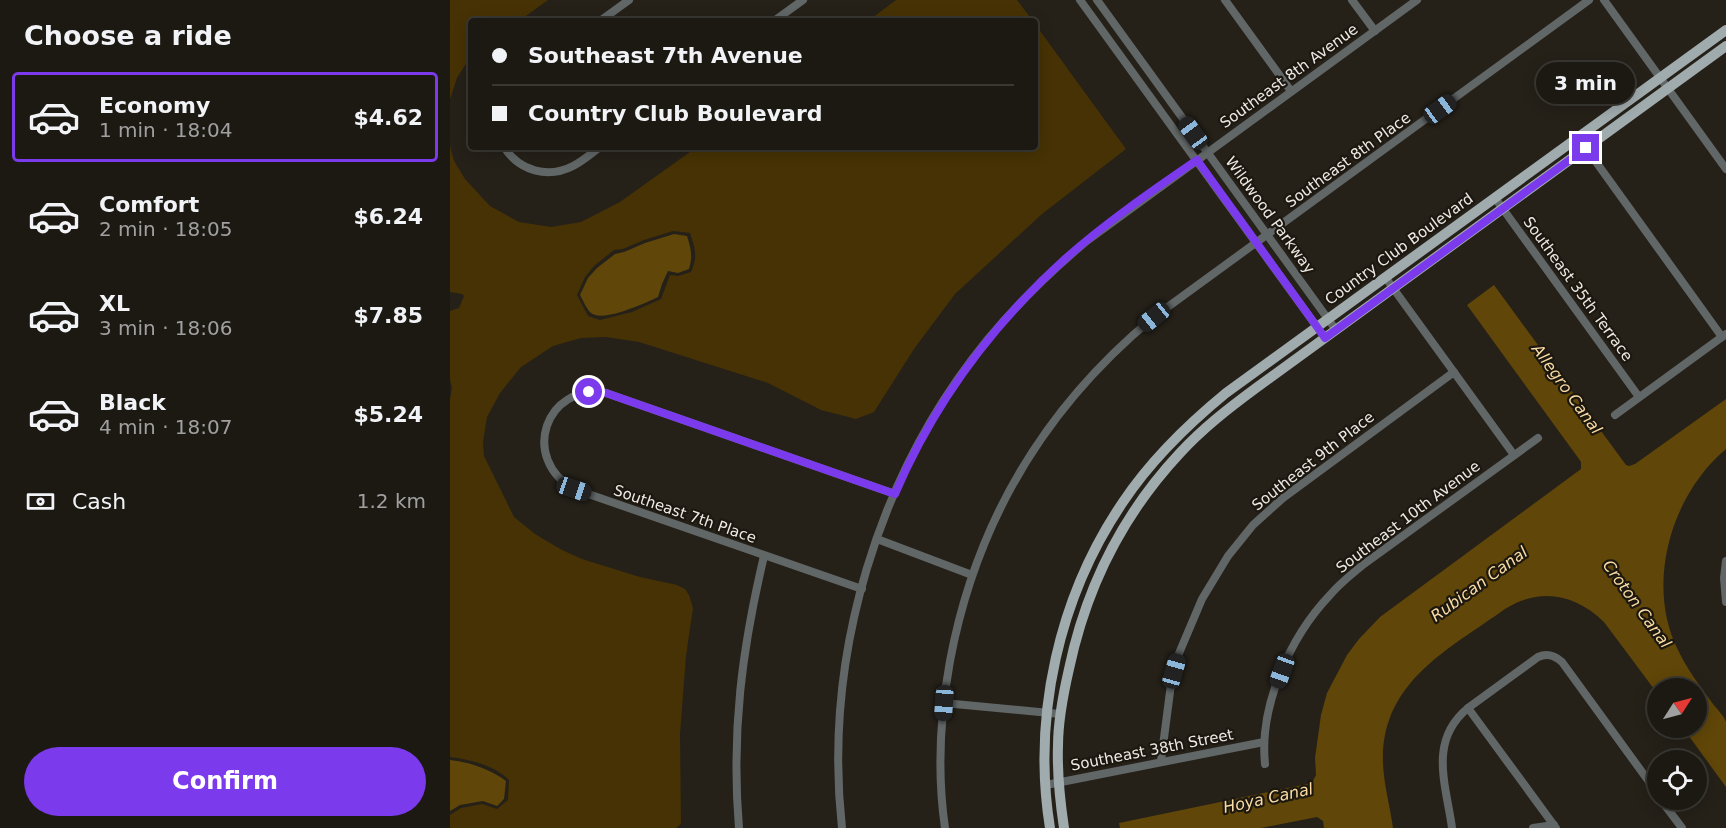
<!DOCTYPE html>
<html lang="en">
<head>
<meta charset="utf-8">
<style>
  :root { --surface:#1c1913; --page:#25221c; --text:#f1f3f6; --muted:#a0a0a0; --line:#3a3833; --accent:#7c3aed }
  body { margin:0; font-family:"DejaVu Sans",sans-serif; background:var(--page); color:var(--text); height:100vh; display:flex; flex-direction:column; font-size:22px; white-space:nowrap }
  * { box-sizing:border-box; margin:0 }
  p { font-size:20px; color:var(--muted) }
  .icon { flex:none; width:33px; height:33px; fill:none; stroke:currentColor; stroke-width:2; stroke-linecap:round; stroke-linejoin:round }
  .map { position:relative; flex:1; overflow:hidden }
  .details { display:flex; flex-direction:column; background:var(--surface); width:450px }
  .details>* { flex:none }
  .top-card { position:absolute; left:18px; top:18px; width:570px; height:132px; border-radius:6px; box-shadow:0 3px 15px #0003,0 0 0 2px var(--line); display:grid; align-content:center; height:132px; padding:0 24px; background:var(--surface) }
  .needle { width:39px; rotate:54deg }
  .buttons { position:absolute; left:1197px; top:678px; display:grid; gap:12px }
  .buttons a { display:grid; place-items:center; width:60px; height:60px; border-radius:50%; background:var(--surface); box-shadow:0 3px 15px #0003,0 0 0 2px var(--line); font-size:30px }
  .end { position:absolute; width:27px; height:27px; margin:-14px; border:8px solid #7c3aed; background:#fff; box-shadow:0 0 0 3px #fff }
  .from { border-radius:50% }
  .bubble { position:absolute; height:42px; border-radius:21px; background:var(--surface); box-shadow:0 3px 15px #0003,0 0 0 2px var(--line); font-size:20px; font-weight:700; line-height:42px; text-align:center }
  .car { position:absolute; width:18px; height:36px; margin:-18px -9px; border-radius:8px; box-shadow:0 0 4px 2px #0007; background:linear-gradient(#222 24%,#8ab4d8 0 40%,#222 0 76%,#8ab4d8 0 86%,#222 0) }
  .top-card b { display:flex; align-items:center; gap:21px; height:57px; font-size:22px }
  .top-card b+b { border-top:2px solid var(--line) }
  .top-card i { width:15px; height:15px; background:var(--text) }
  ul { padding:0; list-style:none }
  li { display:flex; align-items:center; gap:18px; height:90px; margin:0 12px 9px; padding:0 12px; border:3px solid transparent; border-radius:6px }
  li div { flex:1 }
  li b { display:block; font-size:22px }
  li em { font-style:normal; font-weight:700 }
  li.active { border-color:var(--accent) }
  li>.icon { width:54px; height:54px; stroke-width:1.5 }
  h2 { padding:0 24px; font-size:27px; line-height:72px }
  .pay { display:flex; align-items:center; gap:15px; height:66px; padding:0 24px; font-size:22px }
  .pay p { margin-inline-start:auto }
  .action { display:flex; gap:12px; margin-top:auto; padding:12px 24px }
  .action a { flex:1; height:69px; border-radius:36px; background:var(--accent); color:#fff; font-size:24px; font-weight:700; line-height:69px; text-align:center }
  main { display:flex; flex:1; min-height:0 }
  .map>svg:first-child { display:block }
  .green { fill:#463204; fill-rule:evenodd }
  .water { fill:#604608 }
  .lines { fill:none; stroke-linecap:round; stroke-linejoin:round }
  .minor { stroke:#616667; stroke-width:8 }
  .major { stroke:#a0abad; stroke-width:10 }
  .route { stroke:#7c3aed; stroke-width:8 }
  .labels { text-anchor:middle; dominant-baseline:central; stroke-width:4.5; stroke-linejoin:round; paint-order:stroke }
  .street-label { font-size:15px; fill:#edeae5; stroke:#1c1810 }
  .water-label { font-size:16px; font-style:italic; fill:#fadba4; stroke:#1c1810 }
</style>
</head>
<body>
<main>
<section class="details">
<h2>Choose a ride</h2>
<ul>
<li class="active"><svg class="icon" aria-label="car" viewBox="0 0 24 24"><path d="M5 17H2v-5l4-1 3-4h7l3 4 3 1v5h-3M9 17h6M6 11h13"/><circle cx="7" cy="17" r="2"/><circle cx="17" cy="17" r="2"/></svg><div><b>Economy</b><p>1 min · 18:04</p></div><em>$4.62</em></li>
<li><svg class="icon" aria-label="car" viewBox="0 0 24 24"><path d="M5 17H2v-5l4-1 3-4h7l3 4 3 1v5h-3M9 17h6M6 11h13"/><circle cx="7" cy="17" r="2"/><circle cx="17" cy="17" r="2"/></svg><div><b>Comfort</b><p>2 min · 18:05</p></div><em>$6.24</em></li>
<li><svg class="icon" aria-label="car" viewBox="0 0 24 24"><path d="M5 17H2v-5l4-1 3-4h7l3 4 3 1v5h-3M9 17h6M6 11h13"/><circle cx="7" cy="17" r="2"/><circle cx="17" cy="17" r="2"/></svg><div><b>XL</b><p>3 min · 18:06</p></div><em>$7.85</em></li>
<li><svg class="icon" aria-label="car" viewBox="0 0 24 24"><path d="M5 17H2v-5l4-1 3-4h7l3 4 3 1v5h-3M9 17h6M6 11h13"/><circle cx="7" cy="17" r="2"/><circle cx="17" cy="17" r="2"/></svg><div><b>Black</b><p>4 min · 18:07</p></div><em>$5.24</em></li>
</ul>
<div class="pay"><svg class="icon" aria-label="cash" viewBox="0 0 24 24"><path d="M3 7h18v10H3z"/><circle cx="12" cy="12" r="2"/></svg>Cash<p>1.2 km</p></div>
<div class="action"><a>Confirm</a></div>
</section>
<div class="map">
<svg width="1276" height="828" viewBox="0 0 1276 828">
  <rect width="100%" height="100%" fill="#252119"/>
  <g class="green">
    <path d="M 0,0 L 98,0 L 69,21 L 21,21 L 21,56 L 7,78 L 0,99 Z"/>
    <path d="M 446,0 L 567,0 L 583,21 L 418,21 Z"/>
    <path d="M 585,24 L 676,149 L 592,214 L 505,294 L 464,349 L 424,412 L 406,419 L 371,410 L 318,383 L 189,342 L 156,337 L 131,338 L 103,346 L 71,367 L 50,393 L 37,417 L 33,442 L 34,456 L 64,517 L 85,534 L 112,550 L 132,559 L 190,577 L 227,585 L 235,589 L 239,595 L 243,608 L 236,656 L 230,734 L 231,824 L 226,828 L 0,828 L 0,815 L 11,808 L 32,804 L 47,809 L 58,800 L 59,780 C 46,766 19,759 0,757 L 0,399 L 2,388 L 0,380 L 0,311 L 9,308 L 14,296 L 12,294 L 0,292 L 0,146 L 4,161 L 15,179 L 40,206 L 69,222 L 101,227 L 131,222 L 170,202 L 247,147 L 585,147 ZM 223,231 L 240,233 C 245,248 248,257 241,272 L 228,276 L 220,275 L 211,299 L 182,312 L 150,320 L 138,316 L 127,295 L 135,277 L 144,266 L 164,250 L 173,249 L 194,240 Z"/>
  </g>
  <g class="water">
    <path d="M 224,234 L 237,236 C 241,249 243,256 239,269 L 228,273 L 218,271 L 212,284 L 208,297 C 195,303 151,324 140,312 C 136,308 133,300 130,295 L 138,278 L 147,268 L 165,254 L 174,252 L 195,243 Z"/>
    <path d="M 1044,285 L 1176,465 L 1179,466 L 1185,464 L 1276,399 L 1276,449 C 1221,495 1195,584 1228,650 C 1237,669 1250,686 1263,704 C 1267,709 1274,716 1276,722 C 1276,728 1276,735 1276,741 C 1276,756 1276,772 1276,787 L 1233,728 L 1246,728 L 1246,688 L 1208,688 L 1207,693 L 1154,622 C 1125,594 1090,587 1055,609 C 998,650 930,682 933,764 C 934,785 940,807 943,828 L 874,828 L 873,821 L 867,817 L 811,828 L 670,828 L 669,823 L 862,783 L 866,775 L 865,758 L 871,715 L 877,693 L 897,655 L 909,639 L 930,617 L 1131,469 L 1131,462 L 1129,459 L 1017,305 Z"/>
    <path d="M 0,760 C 19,762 40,769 56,781 L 54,799 L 47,806 L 33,801 L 10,805 L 0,811 Z"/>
  </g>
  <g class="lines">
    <g class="minor">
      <path d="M 630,0 L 875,338"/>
      <path d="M 647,0 L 886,330"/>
      <path d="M 775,0 L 841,91"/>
      <path d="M 902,0 L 925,31"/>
      <path d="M 1154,0 L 1276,169"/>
      <path d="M 150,21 L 179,0"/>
      <path d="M 324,21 L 353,0"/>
      <path d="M 54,147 C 69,171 98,179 123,166 C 133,161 142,153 150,147"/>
      <path d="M 1136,148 L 1272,337"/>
      <path d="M 1045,198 L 1189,397"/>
      <path d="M 935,277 L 1064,455"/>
      <path d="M 1165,415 L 1276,334"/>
      <path d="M 427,539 L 522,575"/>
      <path d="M 1276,561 L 1274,578 L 1276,602"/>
      <path d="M 412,589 L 124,489 C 70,459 95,383 156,393 L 445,494"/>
      <path d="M 494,703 L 610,714"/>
      <path d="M 1018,708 L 1106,828"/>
      <path d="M 711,761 L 721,684 L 727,658 L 752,599 L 778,556 L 803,525 L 833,498 L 1004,372"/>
      <path d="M 815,764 C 809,706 840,637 880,595 C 890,583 902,574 914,564 L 1088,438"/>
      <path d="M 596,785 L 814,742"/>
      <path d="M 1211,800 L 1232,828"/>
      <path d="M 289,828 C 281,732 292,649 314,556"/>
      <path d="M 392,828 C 373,656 428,473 538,339 C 568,303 602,270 638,240 L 967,0"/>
      <path d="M 495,828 C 487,773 490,716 500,661 C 526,522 595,407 704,317 L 1139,0"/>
      <path d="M 1002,828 C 996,784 978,741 1018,708 L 1088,657 C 1097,653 1104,655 1112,662 L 1208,794"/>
      <path d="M 1083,828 L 1104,825 L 1104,828"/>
    </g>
    <g class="major">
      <path d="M 600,828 C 582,716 609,596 673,502 C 701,460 737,425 776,393 L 1276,30"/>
      <path d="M 614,828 C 610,801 607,774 608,746 C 608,720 613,695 619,669 C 636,588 673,514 730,453 C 753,428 779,408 806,388 L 1276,46"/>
    </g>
  </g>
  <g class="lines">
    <path class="route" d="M 139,392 L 156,393 L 445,494 C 484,403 542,325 615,259 C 654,224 703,190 747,160 L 875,338 L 1136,148"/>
  </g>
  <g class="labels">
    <g class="street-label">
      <text transform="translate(839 76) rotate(-36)">Southeast 8th Avenue</text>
      <text transform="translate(898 160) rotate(-36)">Southeast 8th Place</text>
      <text transform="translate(820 215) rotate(54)">Wildwood Parkway</text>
      <text transform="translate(949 249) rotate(-36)">Country Club Boulevard</text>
      <text transform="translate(1128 289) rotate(54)">Southeast 35th Terrace</text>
      <text transform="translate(863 461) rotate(-38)">Southeast 9th Place</text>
      <text transform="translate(235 514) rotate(19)">Southeast 7th Place</text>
      <text transform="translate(958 517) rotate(-37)">Southeast 10th Avenue</text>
      <text transform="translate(702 750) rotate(-11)">Southeast 38th Street</text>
    </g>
    <g class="water-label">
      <text transform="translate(1117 389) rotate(54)">Allegro Canal</text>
      <text transform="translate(1029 584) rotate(-36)">Rubican Canal</text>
      <text transform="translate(1187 604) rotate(54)">Croton Canal</text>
      <text transform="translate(818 798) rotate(-12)">Hoya Canal</text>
    </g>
  </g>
</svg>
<div class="buttons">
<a><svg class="needle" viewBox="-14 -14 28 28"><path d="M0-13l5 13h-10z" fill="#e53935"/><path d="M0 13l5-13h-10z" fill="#a0a0a0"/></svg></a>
<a><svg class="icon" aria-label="locate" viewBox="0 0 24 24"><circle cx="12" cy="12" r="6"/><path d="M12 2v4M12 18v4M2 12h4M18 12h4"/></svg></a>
</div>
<i class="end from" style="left:139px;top:392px"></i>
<i class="end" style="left:1136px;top:148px"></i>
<div class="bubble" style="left:1086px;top:62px;width:99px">3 min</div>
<i class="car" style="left:990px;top:109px;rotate:54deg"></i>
<i class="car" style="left:743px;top:133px;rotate:324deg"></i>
<i class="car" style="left:704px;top:317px;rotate:231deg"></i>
<i class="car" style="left:124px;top:489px;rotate:109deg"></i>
<i class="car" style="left:724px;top:671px;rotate:16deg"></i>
<i class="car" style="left:832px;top:671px;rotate:200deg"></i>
<i class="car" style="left:494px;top:703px;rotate:184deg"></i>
<div class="top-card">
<b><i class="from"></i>Southeast 7th Avenue</b>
<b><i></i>Country Club Boulevard</b>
</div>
</div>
</main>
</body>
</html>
